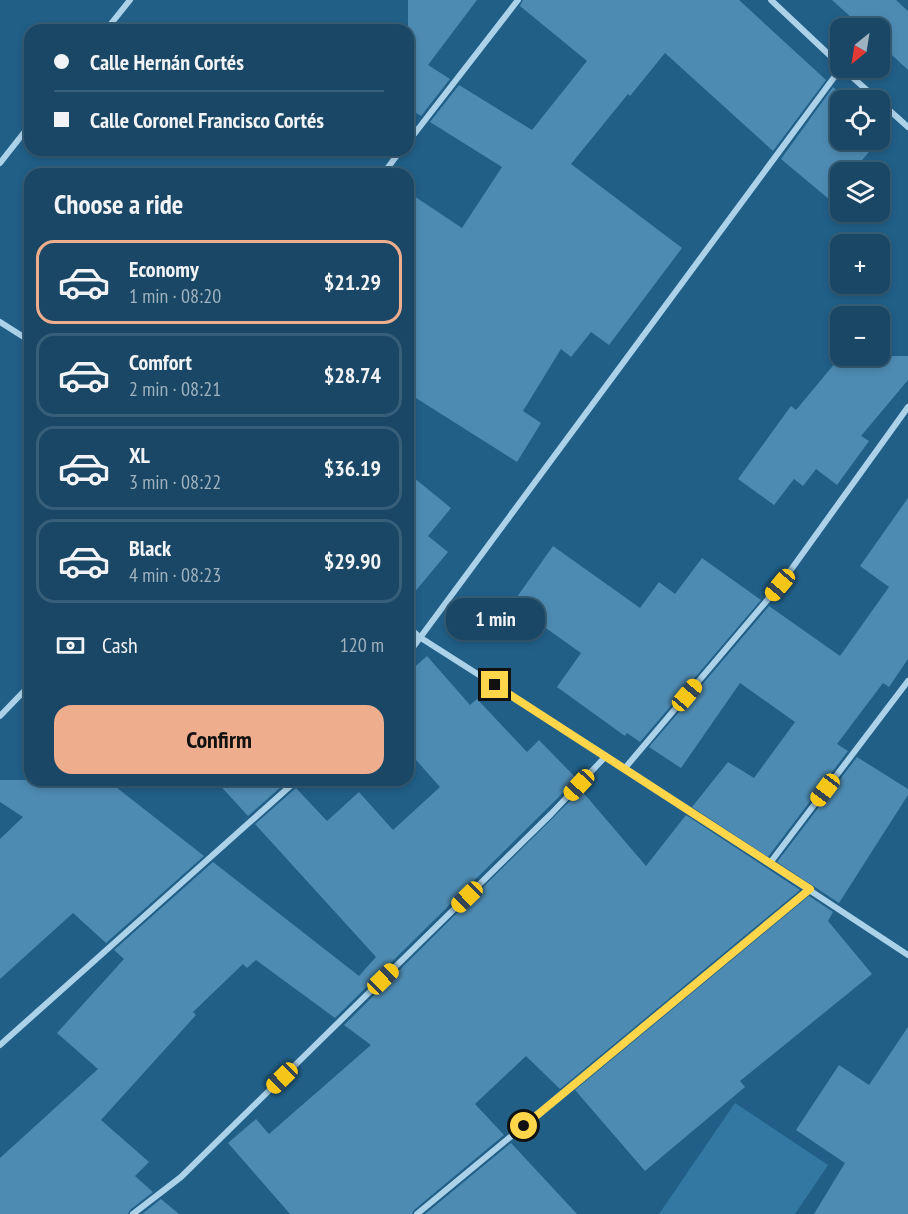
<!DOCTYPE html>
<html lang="en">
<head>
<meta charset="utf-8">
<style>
  :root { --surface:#194765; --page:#26516e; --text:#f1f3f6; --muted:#9fb2bf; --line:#375f79; --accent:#eead8d }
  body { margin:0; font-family:"PT Sans Narrow",sans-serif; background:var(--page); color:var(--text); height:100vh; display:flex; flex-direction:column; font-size:22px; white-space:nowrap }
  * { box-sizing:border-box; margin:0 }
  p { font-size:20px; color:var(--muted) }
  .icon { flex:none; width:33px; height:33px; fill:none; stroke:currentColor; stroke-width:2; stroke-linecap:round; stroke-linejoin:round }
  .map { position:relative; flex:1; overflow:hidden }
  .details { position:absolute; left:24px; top:168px; width:390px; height:618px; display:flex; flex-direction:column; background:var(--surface); border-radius:18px; box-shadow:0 3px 9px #0003,0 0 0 2px var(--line) }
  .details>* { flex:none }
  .hud { position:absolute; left:24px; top:24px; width:390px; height:132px; border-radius:18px; box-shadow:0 3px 9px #0003,0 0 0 2px var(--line); display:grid; align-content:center; height:132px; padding:0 30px; background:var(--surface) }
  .needle { width:39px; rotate:210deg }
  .tools { position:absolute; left:830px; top:18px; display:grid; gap:12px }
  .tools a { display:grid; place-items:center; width:60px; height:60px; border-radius:12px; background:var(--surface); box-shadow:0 3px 9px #0003,0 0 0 2px var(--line); font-size:30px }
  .end { position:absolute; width:27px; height:27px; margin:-14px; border:8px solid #ffd54a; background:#111; box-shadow:0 0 0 3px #111 }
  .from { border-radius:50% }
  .bubble { position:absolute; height:42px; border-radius:18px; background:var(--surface); box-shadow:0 3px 9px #0003,0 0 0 2px var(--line); font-size:20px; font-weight:700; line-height:42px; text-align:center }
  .car { position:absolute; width:18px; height:36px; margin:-18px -9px; border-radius:8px; box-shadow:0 0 4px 2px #0007; background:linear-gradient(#f5c518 24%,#345 0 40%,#f5c518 0 76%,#345 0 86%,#f5c518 0) }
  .hud b { display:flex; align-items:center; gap:21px; height:57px; font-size:22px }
  .hud b+b { border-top:2px solid var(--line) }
  .hud i { width:15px; height:15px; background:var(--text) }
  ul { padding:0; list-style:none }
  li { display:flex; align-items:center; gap:18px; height:84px; margin:0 12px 9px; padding:0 18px; border:3px solid var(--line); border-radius:18px }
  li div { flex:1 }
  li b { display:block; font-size:22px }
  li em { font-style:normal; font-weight:700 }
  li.active { border-color:var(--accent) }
  li>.icon { width:54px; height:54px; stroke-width:1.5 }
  h2 { padding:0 30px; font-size:27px; line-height:72px }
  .pay { display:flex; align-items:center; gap:15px; height:66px; padding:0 30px; font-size:22px }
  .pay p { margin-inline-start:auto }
  .button { display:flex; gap:12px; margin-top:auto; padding:12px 30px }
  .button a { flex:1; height:69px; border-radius:18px; background:var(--accent); color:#111; font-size:24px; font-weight:700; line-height:69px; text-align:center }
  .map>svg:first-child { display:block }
  .green { fill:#3278a3 }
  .building { fill:#4e8bb2 }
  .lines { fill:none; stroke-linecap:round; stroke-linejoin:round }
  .street { stroke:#acd2ea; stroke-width:6 }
  .route { stroke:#ffd54a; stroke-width:8 }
</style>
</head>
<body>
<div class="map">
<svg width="908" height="1214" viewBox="0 0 908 1214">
  <rect width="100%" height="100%" fill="#215f87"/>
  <path class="green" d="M 735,1103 L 828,1165 L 795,1214 L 659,1214 Z"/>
  <g class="building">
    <path d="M 408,0 L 477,0 L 428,65 L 450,79 L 421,116 L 408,108 Z"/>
    <path d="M 523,0 L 739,0 L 826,80 L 773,151 L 665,53 L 630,96 L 628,94 L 571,164 L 682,248 L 609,345 L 591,332 L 571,357 L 561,349 L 523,411 L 541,423 L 517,462 L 408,393 L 408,192 L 462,228 L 502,167 L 430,122 L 459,85 L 532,130 L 587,61 L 520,6 Z"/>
    <path d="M 832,0 L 896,0 L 908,11 L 908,70 L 879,43 L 879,28 L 863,28 Z"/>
    <path d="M 833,87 L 848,100 L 840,100 L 840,140 L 879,140 L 852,172 L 840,172 L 840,187 L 830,200 L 781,159 Z"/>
    <path d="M 841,356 L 908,356 L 908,380 L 861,436 L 869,441 L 837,485 L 816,469 L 803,486 L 794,479 L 774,505 L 738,479 L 791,406 L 796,410 Z"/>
    <path d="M 408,473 L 451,508 L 428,536 L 448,552 L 408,600 Z"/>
    <path d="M 908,498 L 908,659 L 889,687 L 883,683 L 837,744 L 848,751 L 768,857 L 692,807 L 728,762 L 754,778 L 795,722 L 740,683 L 681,768 L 649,747 L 769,606 L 840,656 L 889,587 L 860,566 Z"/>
    <path d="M 553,546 L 640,608 L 659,582 L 675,594 L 702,558 L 761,600 L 640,742 L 627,733 L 625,736 L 557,687 L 581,653 L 512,604 Z"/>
    <path d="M 427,656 L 470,705 L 477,699 L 527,752 L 539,740 L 577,779 L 335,1018 L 256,960 L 247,968 L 243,964 L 193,1012 L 196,1015 L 101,1120 L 149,1162 L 135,1176 L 153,1192 L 130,1210 L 128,1214 L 0,1214 L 0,1158 L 98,1069 L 57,1033 L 124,959 L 114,950 L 213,862 L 359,976 L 376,957 L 255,824 L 296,788 L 327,821 L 359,792 L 393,830 L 440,787 L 408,751 L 408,673 Z"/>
    <path d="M 857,757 L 908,789 L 908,795 L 839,903 L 777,862 Z"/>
    <path d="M 0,780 L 107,780 L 204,856 L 106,943 L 73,913 L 0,979 L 0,839 L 23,817 L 0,802 Z"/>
    <path d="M 215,780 L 289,780 L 248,816 Z"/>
    <path d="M 581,790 L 646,866 L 686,815 L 800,890 L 560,1089 L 526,1056 L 475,1104 L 504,1135 L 414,1210 L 412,1214 L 290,1214 L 228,1143 L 256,1119 L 269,1134 L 371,1045 L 344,1025 Z"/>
    <path d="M 809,896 L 833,912 L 828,921 L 872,974 L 740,1081 L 745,1087 L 645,1171 L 575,1090 Z"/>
    <path d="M 908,1027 L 908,1214 L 814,1214 L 845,1163 L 796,1130 L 839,1065 L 869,1085 Z"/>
    <path d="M 511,1143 L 577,1214 L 425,1214 Z"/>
    <path d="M 161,1199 L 179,1214 L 142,1214 Z"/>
  </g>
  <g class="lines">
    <g class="street">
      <path d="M 771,0 L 840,65"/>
      <path d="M 106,30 L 130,0"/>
      <path d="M 842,68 L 878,100"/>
      <path d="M 879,101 L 908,127"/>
      <path d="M 408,142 L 518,0"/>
      <path d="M 0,163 L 30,125"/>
      <path d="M 383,174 L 401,150"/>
      <path d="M 0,322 L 30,341"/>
      <path d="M 408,627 L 421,638 L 606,756 L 908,955"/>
      <path d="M 408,654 L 841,68"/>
      <path d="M 0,716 L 30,685"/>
      <path d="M 625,768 L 780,585 L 908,407"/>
      <path d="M 770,863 L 908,681"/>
      <path d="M 0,1045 L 297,780"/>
      <path d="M 133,1214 L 181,1177 L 551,814 L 606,756"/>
      <path d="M 417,1214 L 810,889"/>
    </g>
  </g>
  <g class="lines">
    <path class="route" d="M 495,685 L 810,889 L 524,1126"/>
  </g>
</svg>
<div class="tools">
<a><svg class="needle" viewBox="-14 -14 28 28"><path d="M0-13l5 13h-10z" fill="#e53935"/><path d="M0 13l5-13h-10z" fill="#9fb2bf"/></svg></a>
<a><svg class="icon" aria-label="locate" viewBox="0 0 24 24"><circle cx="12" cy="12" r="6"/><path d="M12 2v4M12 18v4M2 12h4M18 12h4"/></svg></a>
<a><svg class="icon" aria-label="layers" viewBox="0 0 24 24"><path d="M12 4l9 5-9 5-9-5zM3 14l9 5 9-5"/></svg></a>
<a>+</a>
<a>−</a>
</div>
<i class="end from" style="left:524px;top:1126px"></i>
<i class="end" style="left:495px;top:685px"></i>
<div class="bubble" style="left:446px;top:598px;width:99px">1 min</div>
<i class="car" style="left:780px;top:585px;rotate:220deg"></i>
<i class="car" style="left:687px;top:695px;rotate:40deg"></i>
<i class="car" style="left:579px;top:785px;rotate:223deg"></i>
<i class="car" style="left:825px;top:790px;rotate:217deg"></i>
<i class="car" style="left:467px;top:897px;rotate:226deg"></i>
<i class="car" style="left:383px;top:979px;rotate:46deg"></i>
<i class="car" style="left:282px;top:1078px;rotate:226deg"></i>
<div class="hud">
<b><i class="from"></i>Calle Hernán Cortés</b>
<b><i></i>Calle Coronel Francisco Cortés</b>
</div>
<section class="details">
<h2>Choose a ride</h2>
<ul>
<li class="active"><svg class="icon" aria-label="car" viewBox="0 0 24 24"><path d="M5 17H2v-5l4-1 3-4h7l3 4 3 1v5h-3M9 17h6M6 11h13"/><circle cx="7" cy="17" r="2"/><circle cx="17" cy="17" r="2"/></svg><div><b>Economy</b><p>1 min · 08:20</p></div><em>$21.29</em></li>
<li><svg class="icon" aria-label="car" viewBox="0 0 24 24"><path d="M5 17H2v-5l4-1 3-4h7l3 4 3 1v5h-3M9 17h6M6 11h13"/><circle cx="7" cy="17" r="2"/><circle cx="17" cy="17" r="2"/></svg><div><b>Comfort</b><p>2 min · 08:21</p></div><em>$28.74</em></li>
<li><svg class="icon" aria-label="car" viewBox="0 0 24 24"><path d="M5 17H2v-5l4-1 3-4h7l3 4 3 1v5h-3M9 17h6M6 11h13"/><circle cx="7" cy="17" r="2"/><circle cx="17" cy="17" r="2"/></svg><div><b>XL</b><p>3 min · 08:22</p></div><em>$36.19</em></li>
<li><svg class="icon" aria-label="car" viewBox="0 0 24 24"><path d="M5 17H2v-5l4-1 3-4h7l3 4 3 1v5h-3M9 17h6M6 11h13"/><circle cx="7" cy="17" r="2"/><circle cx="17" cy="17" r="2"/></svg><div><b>Black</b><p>4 min · 08:23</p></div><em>$29.90</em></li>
</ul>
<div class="pay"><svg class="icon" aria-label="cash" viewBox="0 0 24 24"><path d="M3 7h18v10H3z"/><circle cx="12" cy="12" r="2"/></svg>Cash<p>120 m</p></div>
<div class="button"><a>Confirm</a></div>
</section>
</div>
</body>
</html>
